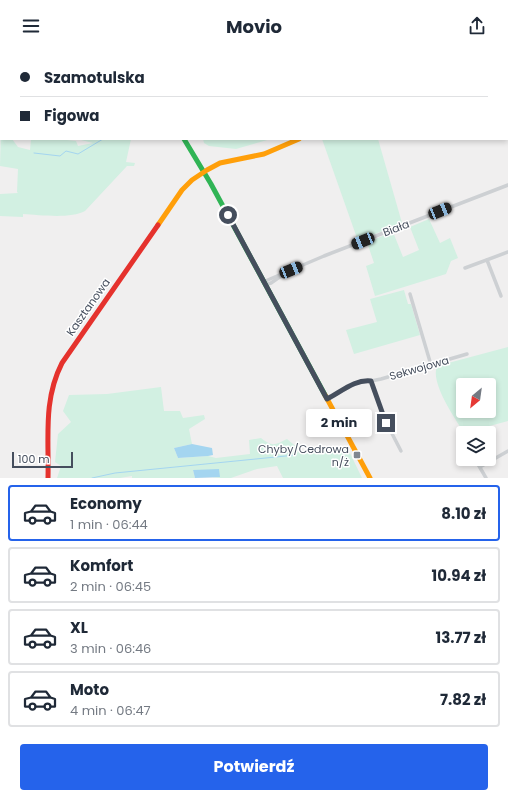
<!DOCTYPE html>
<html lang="pl">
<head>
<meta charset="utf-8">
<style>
  :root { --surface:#fff; --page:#f2f2f3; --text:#1f2937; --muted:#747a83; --line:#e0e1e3; --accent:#2563eb }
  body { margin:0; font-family:Poppins,sans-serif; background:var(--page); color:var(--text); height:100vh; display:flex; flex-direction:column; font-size:15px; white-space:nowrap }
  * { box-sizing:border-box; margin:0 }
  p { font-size:13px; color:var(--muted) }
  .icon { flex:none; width:22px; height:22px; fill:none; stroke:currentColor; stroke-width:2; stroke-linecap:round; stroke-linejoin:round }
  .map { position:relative; height:426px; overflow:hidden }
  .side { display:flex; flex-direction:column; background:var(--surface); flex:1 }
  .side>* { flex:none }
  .top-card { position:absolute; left:0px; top:0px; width:508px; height:88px; box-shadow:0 2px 6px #0003; display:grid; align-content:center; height:88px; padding:0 20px; background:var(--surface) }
  .needle { width:26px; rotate:209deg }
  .fabs { position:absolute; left:456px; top:326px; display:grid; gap:8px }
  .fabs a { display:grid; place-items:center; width:40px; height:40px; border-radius:4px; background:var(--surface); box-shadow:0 2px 6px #0003; font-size:20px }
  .scale { position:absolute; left:12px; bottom:10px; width:61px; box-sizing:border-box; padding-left:4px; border:2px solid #454e5d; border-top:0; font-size:11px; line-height:14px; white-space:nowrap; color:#454e5d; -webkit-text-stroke:3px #fff; paint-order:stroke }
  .end { position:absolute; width:18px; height:18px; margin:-9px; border:5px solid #454e5d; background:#fff; box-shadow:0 0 0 2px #fff }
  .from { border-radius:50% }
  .bubble { position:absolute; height:28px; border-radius:4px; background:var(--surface); box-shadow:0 2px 6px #0003; font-size:13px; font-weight:700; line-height:28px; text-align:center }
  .car { position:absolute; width:12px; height:24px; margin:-12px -6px; border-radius:5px; box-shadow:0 0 3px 1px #0007; background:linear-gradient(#222 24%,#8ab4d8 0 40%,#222 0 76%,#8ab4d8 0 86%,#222 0) }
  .top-card b { display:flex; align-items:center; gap:14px; height:38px; font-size:15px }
  .top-card b+b { border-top:1px solid var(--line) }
  .top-card i { width:10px; height:10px; background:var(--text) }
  ul { padding:7px 0 0; list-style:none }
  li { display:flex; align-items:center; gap:12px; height:56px; margin:0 8px 6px; padding:0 12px; border:2px solid var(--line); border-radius:4px }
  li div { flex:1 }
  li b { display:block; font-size:15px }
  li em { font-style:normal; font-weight:700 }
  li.selected { border-color:var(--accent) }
  li>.icon { width:36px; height:36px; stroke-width:1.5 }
  .primary-button { display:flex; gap:8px; margin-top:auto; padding:8px 20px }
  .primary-button a { flex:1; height:46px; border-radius:4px; background:var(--accent); color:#fff; font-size:16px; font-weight:700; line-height:46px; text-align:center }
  header { display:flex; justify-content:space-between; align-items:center; height:52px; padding:0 20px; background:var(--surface); font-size:18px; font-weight:700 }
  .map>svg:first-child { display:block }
  .green { fill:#d2f0e2; fill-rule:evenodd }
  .water { fill:#a4d5f0 }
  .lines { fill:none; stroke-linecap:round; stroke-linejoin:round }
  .stream { stroke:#a4d5f0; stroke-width:1 }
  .street { stroke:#cdd0d3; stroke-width:3.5 }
  .fast { stroke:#30b455; stroke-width:5 }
  .slow { stroke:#ff9f0a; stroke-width:5 }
  .jam { stroke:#e5322d; stroke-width:5 }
  .route { stroke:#454e5d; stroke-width:5 }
  .poi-dot { fill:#818690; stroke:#fff; stroke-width:1.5 }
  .labels { text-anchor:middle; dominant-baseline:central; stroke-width:3; stroke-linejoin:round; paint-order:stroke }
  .street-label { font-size:11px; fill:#454e5d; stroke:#fff }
  .poi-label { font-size:11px; fill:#454e5d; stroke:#fff; text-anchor:end }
</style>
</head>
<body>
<header><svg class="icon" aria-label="menu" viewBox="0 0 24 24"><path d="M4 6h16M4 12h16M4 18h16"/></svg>Movio<svg class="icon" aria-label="share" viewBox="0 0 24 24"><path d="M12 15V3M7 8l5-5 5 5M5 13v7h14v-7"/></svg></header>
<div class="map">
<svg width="508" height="426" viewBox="0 0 508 426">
  <rect width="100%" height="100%" fill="#f0efef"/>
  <g class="green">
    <path d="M 1,76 L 1,87 L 12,87 L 18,95 L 30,98 L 31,87 L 58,87 L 76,89 L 78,94 L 93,91 L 77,87 L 131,87 L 126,110 L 135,111 L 134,114 L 127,114 L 85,159 C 71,167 40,163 23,162 L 23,165 L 0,164 L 0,142 L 18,141 L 17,140 L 18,117 L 0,114 Z"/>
    <path d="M 203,87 L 271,87 L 236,97 L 209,94 L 204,91 Z"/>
    <path d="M 322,87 L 378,87 L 402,171 L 358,189 Z"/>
    <path d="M 429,167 L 440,191 L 450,186 L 458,206 L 451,209 L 446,222 L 375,244 L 366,214 L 374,211 L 367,190 L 393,180 L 403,205 L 419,198 L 410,175 Z"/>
    <path d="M 404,238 L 408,252 L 411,252 L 420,283 L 354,302 L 346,278 L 377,270 L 370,247 Z"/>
    <path d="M 508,295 L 508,369 L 464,381 C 455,366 430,331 437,314 ZM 463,333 L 489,333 L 489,359 L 463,359 Z"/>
    <path d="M 161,335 L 164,359 L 180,359 L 183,366 L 204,363 L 205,367 L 189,377 L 192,392 L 174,396 L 178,406 L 208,404 L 216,406 L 250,402 L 249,388 L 261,386 C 272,395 275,393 287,387 L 299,397 L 300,402 L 348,397 L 362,426 L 283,426 L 277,414 L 257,417 L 231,426 L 212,426 L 220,425 L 193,418 L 195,426 L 132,426 L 132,424 L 120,426 L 57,426 L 61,414 L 55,410 L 58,382 L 71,370 L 63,359 L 69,343 L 107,342 Z"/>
  </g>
  <g class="water">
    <path d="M 192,392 L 212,396 L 213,403 L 208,404 L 178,406 L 174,396 Z"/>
    <path d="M 219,417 L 220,425 L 195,426 L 193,418 Z"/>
  </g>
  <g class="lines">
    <g class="stream">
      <path d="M 369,1 L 369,0"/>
      <path d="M 34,101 L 60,104 L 66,99 L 78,102 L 103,87"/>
      <path d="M 92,426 L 115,421 L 296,403"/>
    </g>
    <g class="street">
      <path d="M 502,1 L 504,0"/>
      <path d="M 487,208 L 501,244"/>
      <path d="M 465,216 L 508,200"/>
      <path d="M 263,230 L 324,204 L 508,133"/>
      <path d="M 265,233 L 271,231 L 284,222"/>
      <path d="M 410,242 L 431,313"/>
      <path d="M 371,329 L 384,366 L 401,399"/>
      <path d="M 327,347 L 355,332 L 361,329 L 371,329 L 381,327 L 467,302"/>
      <path d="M 462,386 L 463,387"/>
      <path d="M 475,407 L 486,426"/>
      <path d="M 480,415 L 508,399"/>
    </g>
    <g class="fast">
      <path d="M 129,0 L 129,1"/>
      <path d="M 184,87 L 211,132 L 325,343"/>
    </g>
    <g class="slow">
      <path d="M 158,173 L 182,138 L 192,128 L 207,118 L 220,111 L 264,102 L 299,87"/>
      <path d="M 325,343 L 370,426"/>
    </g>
    <path class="jam" d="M 48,426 C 49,386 43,348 62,311 L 158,173"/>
  </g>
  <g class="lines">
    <path class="route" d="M 228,163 L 327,347 C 341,340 355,327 371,329 L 386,371"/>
  </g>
  <rect class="poi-dot" x="353" y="399" width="8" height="8" rx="2"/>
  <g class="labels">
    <g class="street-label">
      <text transform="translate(396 176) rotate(-21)">Biała</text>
      <text transform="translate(88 255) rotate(-55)">Kasztanowa</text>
      <text transform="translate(419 316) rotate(-16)">Sekwojowa</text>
    </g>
    <g class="poi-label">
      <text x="349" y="397">Chyby/Cedrowa<tspan x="349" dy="13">n/ż</tspan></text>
    </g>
  </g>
</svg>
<div class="fabs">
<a><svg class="needle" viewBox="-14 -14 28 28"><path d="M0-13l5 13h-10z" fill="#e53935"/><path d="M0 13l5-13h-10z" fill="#747a83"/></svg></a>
<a><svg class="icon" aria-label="layers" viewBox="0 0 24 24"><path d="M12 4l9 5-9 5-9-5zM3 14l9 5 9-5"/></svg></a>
</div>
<div class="scale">100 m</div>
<i class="end from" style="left:228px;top:163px"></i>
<i class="end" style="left:386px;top:371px"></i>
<div class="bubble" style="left:306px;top:357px;width:66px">2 min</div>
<i class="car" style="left:440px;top:159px;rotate:68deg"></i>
<i class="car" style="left:363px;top:189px;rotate:248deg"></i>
<i class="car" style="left:291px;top:218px;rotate:68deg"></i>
<div class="top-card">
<b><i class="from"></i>Szamotulska</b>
<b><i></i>Figowa</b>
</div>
</div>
<section class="side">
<ul>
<li class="selected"><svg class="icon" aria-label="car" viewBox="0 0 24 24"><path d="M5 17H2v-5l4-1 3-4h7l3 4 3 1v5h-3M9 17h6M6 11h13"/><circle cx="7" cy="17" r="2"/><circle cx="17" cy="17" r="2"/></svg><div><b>Economy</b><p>1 min · 06:44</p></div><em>8.10 zł</em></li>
<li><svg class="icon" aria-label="car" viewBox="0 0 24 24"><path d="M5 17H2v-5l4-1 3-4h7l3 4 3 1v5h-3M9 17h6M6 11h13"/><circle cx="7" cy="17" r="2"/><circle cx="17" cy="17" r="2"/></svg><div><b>Komfort</b><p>2 min · 06:45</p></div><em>10.94 zł</em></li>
<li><svg class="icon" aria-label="car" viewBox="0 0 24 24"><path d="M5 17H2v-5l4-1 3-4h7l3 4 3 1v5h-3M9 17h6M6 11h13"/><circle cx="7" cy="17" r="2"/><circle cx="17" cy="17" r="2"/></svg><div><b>XL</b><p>3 min · 06:46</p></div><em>13.77 zł</em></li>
<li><svg class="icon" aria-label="car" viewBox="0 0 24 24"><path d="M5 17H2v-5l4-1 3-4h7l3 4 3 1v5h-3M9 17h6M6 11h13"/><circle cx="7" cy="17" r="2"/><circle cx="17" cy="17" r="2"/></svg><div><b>Moto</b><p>4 min · 06:47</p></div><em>7.82 zł</em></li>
</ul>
<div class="primary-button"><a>Potwierdź</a></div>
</section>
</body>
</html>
